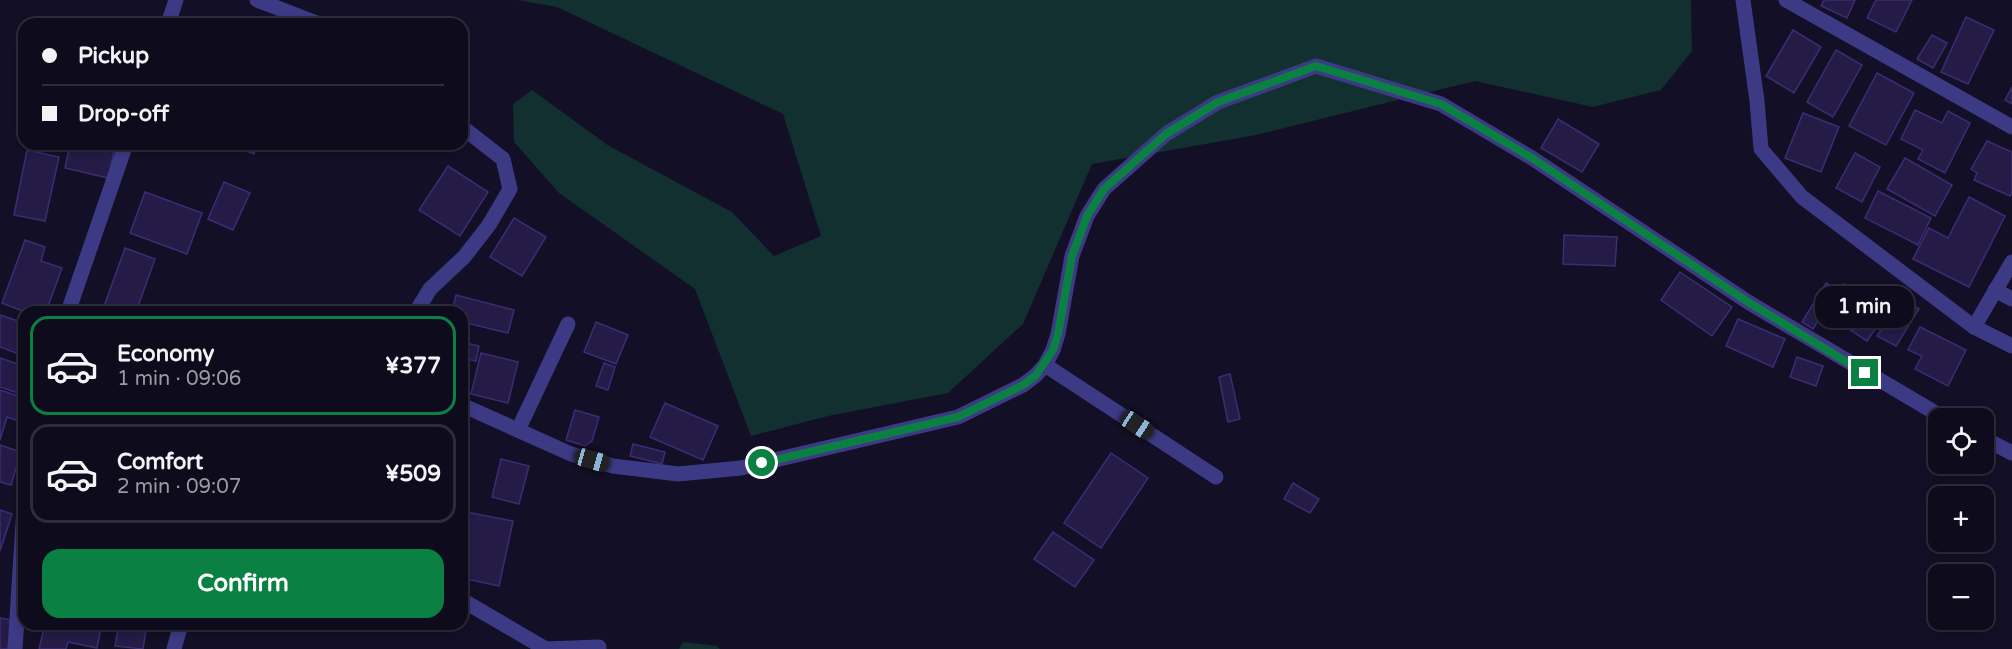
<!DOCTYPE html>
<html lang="en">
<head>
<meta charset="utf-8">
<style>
  :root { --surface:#0e0b1c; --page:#171425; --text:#f1f3f6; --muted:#9b9ba3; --line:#2e2b3b; --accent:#0b8043 }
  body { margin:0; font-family:"Varela Round",sans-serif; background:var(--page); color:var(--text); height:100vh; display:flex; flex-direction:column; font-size:22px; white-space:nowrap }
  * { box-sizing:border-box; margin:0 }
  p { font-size:20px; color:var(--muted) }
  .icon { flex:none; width:33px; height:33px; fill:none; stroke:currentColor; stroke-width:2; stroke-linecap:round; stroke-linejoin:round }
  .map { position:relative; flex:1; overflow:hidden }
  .details { position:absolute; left:18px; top:306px; width:450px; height:324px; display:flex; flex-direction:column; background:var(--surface); border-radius:18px; box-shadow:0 3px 9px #0003,0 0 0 2px var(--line) }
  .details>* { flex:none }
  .guide { position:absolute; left:18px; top:18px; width:450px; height:132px; border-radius:18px; box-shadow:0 3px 9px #0003,0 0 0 2px var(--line); display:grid; align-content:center; height:132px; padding:0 24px; background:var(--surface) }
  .buttons { position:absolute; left:1928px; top:408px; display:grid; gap:12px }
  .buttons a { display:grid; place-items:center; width:66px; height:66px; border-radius:12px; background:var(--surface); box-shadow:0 3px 9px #0003,0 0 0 2px var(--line); font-size:30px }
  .end { position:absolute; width:27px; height:27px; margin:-14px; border:8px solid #0b8043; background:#fff; box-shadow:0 0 0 3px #fff }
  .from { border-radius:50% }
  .bubble { position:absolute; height:42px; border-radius:18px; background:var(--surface); box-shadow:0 3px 9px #0003,0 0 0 2px var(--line); font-size:20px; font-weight:700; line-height:42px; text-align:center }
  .car { position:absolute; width:18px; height:36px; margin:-18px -9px; border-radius:8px; box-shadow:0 0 4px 2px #0007; background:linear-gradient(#222 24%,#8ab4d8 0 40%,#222 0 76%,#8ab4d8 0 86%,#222 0) }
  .guide b { display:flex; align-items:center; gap:21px; height:57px; font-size:22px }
  .guide b+b { border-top:2px solid var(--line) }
  .guide i { width:15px; height:15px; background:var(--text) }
  ul { padding:10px 0 0; list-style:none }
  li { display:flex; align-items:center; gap:18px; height:99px; margin:0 12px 9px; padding:0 12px; border:3px solid var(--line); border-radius:18px }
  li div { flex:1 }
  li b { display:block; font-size:22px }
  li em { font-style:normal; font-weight:700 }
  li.selected { border-color:var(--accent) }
  li>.icon { width:54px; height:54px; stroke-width:1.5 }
  .primary-button { display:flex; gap:12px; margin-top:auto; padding:12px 24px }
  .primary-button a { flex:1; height:69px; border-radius:18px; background:var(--accent); color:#fff; font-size:24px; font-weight:700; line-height:69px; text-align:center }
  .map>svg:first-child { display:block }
  .green { fill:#12302f }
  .building { fill:#241b47; stroke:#3b2d73; stroke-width:1.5 }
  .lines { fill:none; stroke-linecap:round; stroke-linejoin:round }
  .minor { stroke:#3d3a85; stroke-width:15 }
  .route { stroke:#0b8043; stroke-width:8 }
</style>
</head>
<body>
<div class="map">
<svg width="2012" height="649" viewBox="0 0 2012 649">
  <rect width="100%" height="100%" fill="#130f26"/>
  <g class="green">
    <path d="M 517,0 L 1691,0 L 1692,51 L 1661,90 L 1593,107 L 1475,81 L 1256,135 L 1092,164 L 1023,324 L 948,393 L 828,416 L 751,436 L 695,289 L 559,193 L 514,142 L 513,104 L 532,90 L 609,146 L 732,212 L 774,256 L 821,236 L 783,114 L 557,7 Z"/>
    <path d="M 683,642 L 717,646 L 720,649 L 679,649 Z"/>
  </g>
  <g class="building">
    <path d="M 1824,0 L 1855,0 L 1847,18 L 1821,6 Z"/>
    <path d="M 1876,0 L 1912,0 L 1896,32 L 1867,18 Z"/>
    <path d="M 1966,17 L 1994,30 L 1968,84 L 1941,72 Z"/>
    <path d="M 1793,30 L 1821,47 L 1794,93 L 1766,76 Z"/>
    <path d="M 1932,35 L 1947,43 L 1933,68 L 1917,59 Z"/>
    <path d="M 1836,50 L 1862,65 L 1833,117 L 1807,102 Z"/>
    <path d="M 1877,73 L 1914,93 L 1886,145 L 1849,126 Z"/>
    <path d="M 2012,87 L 2012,104 L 2005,100 Z"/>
    <path d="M 1915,110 L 1942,123 L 1948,111 L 1970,123 L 1945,173 L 1918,159 L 1923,150 L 1901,139 Z"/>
    <path d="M 1803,113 L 1839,127 L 1821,172 L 1785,158 Z"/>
    <path d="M 1558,119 L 1599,144 L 1582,172 L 1541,148 Z"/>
    <path d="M 1987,141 L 2012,152 L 2012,192 L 2010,196 L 1974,180 L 1977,173 L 1971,169 Z"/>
    <path d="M 70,144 L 100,144 L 115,147 L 108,178 L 65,168 Z"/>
    <path d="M 229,144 L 258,144 L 254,154 Z"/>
    <path d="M 27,150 L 59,157 L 45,221 L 14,215 Z"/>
    <path d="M 1855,153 L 1880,167 L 1862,202 L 1836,188 Z"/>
    <path d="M 1905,158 L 1952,185 L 1935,216 L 1887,189 Z"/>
    <path d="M 448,166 L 488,192 L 460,236 L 419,210 Z"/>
    <path d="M 224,182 L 250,193 L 233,230 L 208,219 Z"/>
    <path d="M 1878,191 L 1931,218 L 1918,245 L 1865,218 Z"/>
    <path d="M 145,192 L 202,213 L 187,254 L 130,233 Z"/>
    <path d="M 1969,197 L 2005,216 L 1969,287 L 1913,259 L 1929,228 L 1948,238 Z"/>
    <path d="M 514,218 L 546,237 L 522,276 L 490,257 Z"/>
    <path d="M 1564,235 L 1617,237 L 1615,266 L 1563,264 Z"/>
    <path d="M 25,240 L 45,247 L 41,261 L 62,268 L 46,312 L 25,312 L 2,303 Z"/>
    <path d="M 125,248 L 155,259 L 136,312 L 102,312 Z"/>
    <path d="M 1680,272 L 1732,307 L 1712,336 L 1661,300 Z"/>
    <path d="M 1826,283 L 1837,289 L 1813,329 L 1802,322 Z"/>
    <path d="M 1843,284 L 1859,293 L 1843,325 L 1827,317 Z"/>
    <path d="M 1867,290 L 1891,306 L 1867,341 L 1844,326 Z"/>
    <path d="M 456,295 L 514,310 L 508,333 L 462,322 L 462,312 L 452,312 Z"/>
    <path d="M 1901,298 L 1919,309 L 1896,346 L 1877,336 Z"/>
    <path d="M 0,315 L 24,323 L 24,356 L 0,347 Z"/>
    <path d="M 1738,319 L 1785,339 L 1773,367 L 1726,346 Z"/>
    <path d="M 596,322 L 628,335 L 616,364 L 584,352 Z"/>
    <path d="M 1920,327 L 1966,350 L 1948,386 L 1915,369 L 1922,356 L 1908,350 Z"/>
    <path d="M 462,342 L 479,346 L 476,361 L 462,358 Z"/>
    <path d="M 481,353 L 518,362 L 508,403 L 471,394 Z"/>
    <path d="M 1797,357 L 1823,366 L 1816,386 L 1790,377 Z"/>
    <path d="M 0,358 L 24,366 L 24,395 L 0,387 Z"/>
    <path d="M 604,363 L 615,367 L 608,390 L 596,386 Z"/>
    <path d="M 1230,374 L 1240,419 L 1228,422 L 1219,377 Z"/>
    <path d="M 0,390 L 24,398 L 24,423 L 7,417 L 0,440 Z"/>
    <path d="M 665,403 L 718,426 L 703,460 L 650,437 Z"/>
    <path d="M 575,410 L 599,417 L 592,441 L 585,446 L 566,440 Z"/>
    <path d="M 633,444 L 665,452 L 662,464 L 630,456 Z"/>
    <path d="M 0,445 L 21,452 L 11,485 L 0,482 Z"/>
    <path d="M 1111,453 L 1148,478 L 1101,548 L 1064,523 Z"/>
    <path d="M 501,459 L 529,466 L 519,504 L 492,497 Z"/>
    <path d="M 1293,483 L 1319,499 L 1310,513 L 1284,499 Z"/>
    <path d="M 0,510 L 12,514 L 0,551 Z"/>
    <path d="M 462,511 L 513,521 L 499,586 L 462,578 Z"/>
    <path d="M 1053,532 L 1094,560 L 1075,587 L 1034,559 Z"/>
    <path d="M 0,618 L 12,620 L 8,649 L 0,649 Z"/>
    <path d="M 45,624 L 102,624 L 97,648 L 68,642 L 66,649 L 39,649 Z"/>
    <path d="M 119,624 L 147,624 L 143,649 L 115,646 Z"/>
  </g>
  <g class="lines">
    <g class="minor">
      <path d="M 257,0 L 319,24"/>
      <path d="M 1743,0 L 1757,101 L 1761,149 L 1802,197 L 1974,327 L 2012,346"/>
      <path d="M 1786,0 L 2012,127"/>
      <path d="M 168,24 L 176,0"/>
      <path d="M 1995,290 L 2012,299"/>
      <path d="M 68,312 L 126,144"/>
      <path d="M 416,312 L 430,289 L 464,257 L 489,225 L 510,189 L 503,159 L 462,127"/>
      <path d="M 1974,327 L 2012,262"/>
      <path d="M 1045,365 L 1216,477"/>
      <path d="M 462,405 L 571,454 L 613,466 L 678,474 L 741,468 L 958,417 L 1023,385 L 1036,375 L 1045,365 L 1053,350 L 1058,334 L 1072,256 L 1087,216 L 1104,189 L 1166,134 L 1218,102 L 1316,66 L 1441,104 L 1532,158 L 1748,302 L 1944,418"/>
      <path d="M 518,430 L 568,324"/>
      <path d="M 1983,438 L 2012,453"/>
      <path d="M 462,600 L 546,649 L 599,647 L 599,649"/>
      <path d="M 15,649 L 24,508"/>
      <path d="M 174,649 L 181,624"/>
    </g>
  </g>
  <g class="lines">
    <path class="route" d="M 762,463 L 958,417 L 1023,385 L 1036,375 L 1053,350 L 1058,334 L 1072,256 L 1087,216 L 1104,189 L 1166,134 L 1218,102 L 1316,66 L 1441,104 L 1532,158 L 1748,302 L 1865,373"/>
  </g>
</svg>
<div class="buttons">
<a><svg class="icon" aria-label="locate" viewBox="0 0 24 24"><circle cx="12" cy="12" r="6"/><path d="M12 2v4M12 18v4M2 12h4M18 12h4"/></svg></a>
<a>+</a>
<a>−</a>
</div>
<i class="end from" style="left:762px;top:463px"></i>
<i class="end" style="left:1865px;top:373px"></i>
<div class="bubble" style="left:1815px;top:286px;width:99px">1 min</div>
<i class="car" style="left:1137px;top:425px;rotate:123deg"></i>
<i class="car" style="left:592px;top:460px;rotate:106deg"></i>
<div class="guide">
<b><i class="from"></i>Pickup</b>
<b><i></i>Drop-off</b>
</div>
<section class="details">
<ul>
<li class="selected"><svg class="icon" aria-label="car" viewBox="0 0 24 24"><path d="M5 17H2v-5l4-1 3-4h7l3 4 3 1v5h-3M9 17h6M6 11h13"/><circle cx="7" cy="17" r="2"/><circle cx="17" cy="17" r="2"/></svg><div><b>Economy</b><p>1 min · 09:06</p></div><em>¥377</em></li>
<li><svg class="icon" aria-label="car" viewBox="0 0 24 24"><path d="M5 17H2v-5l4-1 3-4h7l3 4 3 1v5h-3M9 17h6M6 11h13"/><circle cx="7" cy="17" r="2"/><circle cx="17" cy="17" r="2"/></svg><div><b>Comfort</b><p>2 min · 09:07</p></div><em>¥509</em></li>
</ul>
<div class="primary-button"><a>Confirm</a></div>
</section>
</div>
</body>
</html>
